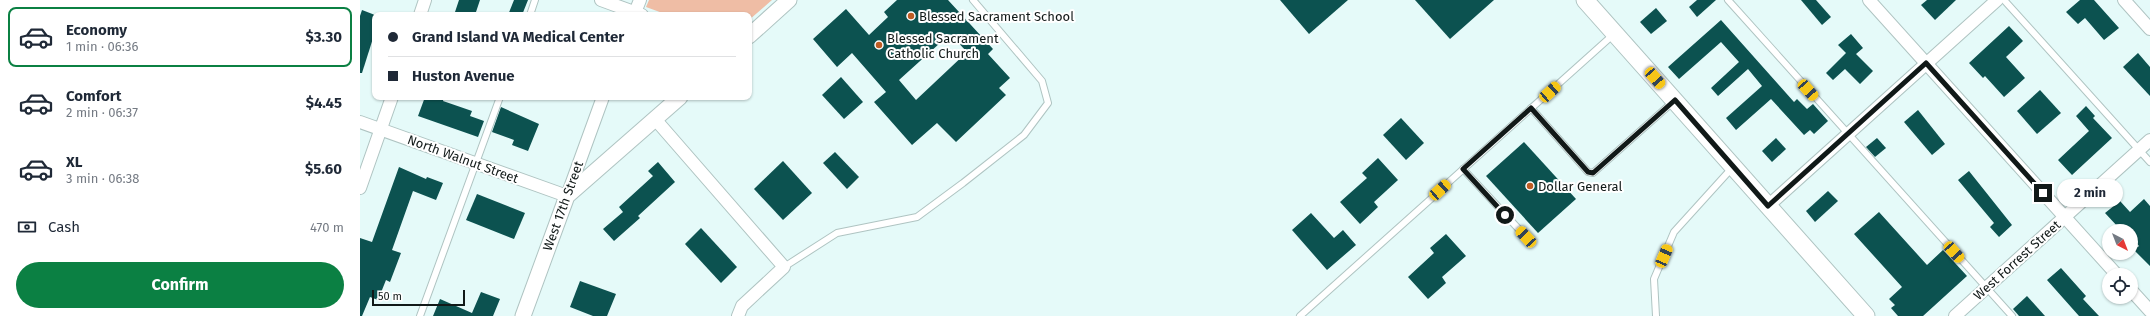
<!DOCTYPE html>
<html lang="en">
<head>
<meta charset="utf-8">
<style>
  :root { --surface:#fff; --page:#f2f2f3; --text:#1f2937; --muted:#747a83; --line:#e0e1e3; --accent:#0b8043 }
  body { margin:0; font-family:"Fira Sans",sans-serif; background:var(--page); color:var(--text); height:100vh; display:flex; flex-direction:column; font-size:15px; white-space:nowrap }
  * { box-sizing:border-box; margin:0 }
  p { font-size:13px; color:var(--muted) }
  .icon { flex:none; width:22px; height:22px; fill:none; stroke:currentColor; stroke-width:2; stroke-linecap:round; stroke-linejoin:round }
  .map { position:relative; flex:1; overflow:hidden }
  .side { display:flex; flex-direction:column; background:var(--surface); width:360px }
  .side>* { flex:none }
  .guide { position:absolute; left:12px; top:12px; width:380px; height:88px; border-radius:8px; box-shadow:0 1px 3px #0004; display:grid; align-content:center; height:88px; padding:0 16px; background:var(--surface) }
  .needle { width:26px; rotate:138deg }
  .buttons { position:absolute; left:1742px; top:224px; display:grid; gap:8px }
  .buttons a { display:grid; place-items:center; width:36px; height:36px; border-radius:50%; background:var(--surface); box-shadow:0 1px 3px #0004; font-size:20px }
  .scale { position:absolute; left:12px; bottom:10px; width:93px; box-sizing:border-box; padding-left:4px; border:2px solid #111918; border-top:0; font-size:11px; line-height:14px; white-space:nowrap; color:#111918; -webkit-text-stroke:3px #fff; paint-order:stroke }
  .end { position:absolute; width:18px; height:18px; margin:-9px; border:5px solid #111918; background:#fff; box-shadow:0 0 0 2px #fff }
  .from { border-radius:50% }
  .bubble { position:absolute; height:28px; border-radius:14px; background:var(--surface); box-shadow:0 1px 3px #0004; font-size:13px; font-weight:700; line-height:28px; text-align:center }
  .car { position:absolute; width:12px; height:24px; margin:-12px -6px; border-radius:5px; box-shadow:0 0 3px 1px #0007; background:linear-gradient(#f5c518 24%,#345 0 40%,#f5c518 0 76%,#345 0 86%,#f5c518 0) }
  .guide b { display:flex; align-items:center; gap:14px; height:38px; font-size:15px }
  .guide b+b { border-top:1px solid var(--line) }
  .guide i { width:10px; height:10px; background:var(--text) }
  ul { padding:7px 0 0; list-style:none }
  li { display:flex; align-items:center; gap:12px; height:60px; margin:0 8px 6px; padding:0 8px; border:2px solid transparent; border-radius:8px }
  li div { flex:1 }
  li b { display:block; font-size:15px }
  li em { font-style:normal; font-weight:700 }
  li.current { border-color:var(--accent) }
  li>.icon { width:36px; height:36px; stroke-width:1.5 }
  .pay { display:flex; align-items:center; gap:10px; height:44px; padding:0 16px; font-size:15px }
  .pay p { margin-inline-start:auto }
  .primary-button { display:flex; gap:8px; margin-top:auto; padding:8px 16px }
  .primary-button a { flex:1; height:46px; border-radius:24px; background:var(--accent); color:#fff; font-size:16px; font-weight:700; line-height:46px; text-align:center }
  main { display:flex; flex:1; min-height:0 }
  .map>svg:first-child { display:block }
  .green { fill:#efbda5 }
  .building { fill:#0c5250; fill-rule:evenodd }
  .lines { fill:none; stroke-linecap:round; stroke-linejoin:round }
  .service-casing { stroke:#afc4c2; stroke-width:8 }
  .minor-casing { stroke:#afc4c2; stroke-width:14 }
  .tertiary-casing { stroke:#afc4c2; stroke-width:17 }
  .secondary-casing { stroke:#afc4c2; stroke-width:19 }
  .service { stroke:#fff; stroke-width:6 }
  .minor { stroke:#fff; stroke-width:12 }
  .tertiary { stroke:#fff; stroke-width:15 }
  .secondary { stroke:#fff; stroke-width:17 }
  .route { stroke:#111918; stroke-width:5 }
  .poi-dot { fill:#bf5c23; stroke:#fff; stroke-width:1.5 }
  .labels { text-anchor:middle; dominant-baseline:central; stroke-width:4; stroke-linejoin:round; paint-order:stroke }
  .poi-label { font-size:13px; fill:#111918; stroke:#fff; text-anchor:start }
  .street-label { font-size:13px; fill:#111918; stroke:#fff }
</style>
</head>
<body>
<main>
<section class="side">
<ul>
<li class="current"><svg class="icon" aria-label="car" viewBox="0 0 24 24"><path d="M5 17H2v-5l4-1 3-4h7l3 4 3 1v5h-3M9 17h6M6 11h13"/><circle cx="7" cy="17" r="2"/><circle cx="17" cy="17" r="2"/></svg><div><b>Economy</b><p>1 min · 06:36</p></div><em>$3.30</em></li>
<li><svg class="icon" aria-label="car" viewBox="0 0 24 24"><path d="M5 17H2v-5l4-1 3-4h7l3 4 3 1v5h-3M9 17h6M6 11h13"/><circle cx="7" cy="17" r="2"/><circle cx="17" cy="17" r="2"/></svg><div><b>Comfort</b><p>2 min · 06:37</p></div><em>$4.45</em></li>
<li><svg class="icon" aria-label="car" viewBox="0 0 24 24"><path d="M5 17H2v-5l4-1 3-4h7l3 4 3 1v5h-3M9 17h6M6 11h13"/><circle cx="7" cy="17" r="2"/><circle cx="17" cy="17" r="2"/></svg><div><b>XL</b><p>3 min · 06:38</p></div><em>$5.60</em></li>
</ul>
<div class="pay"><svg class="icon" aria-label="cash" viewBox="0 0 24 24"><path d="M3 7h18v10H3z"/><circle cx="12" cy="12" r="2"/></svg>Cash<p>470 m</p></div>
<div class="primary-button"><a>Confirm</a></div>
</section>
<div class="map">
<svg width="1790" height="316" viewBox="0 0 1790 316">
  <rect width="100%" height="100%" fill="#e5faf9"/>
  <path class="green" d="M 289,0 L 412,0 L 389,20 L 389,15 L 308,15 L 286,7 Z"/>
  <g class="building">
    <path d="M 99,0 L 120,0 L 115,15 L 94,15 Z"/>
    <path d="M 154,0 L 168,0 L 162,15 L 148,15 Z"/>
    <path d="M 537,0 L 588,0 L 633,49 L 628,54 L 650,78 L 639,88 L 646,95 L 596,142 L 577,123 L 552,145 L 514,102 L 526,92 L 492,53 L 477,67 L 453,39 L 486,9 L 509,35 L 528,17 L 524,12 ZM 590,34 L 607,52 L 556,100 L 539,80 Z"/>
    <path d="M 920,0 L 988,0 L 949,34 Z"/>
    <path d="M 1055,0 L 1134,0 L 1090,39 Z"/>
    <path d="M 1337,0 L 1356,0 L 1337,17 L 1329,7 Z"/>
    <path d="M 1441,0 L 1456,0 L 1471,17 L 1462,25 Z"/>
    <path d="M 1567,0 L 1596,0 L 1575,20 L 1561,5 Z"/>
    <path d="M 1720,0 L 1734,0 L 1759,28 L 1744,40 L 1725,18 L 1718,24 L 1706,12 Z"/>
    <path d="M 1296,8 L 1307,21 L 1291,34 L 1280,22 Z"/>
    <path d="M 2,10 L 15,15 L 15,32 L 2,73 L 0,73 L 0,16 Z"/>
    <path d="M 1361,20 L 1434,102 L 1437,99 L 1447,109 L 1453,104 L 1468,121 L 1454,134 L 1450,130 L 1444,135 L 1411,99 L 1376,130 L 1366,118 L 1402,86 L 1388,69 L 1358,96 L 1351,88 L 1379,62 L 1361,42 L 1319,79 L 1308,67 Z"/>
    <path d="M 1649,26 L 1663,41 L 1646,57 L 1665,78 L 1644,97 L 1625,76 L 1623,78 L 1609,63 Z"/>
    <path d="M 1491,34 L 1503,48 L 1496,54 L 1513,71 L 1500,84 L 1485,69 L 1473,80 L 1466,73 L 1486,53 L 1478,45 Z"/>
    <path d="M 1778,53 L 1790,67 L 1790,96 L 1763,67 Z"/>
    <path d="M 481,77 L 503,102 L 484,119 L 462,95 Z"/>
    <path d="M 1680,90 L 1701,113 L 1677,134 L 1657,111 Z"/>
    <path d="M 65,97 L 84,97 L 83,101 L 112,111 L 110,116 L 124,121 L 118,137 L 58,116 Z"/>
    <path d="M 1726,106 L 1735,116 L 1733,118 L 1752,138 L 1712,175 L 1698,160 L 1729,131 L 1716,116 Z"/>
    <path d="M 141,107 L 179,124 L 168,151 L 152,145 L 154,140 L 132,132 Z"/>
    <path d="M 1558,110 L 1585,144 L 1572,155 L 1544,122 Z"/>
    <path d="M 1041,118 L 1064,143 L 1046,160 L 1023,135 Z"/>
    <path d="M 1416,138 L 1426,149 L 1412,162 L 1402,151 Z"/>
    <path d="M 1517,138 L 1526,148 L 1515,157 L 1506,147 Z"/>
    <path d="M 1164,142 L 1216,199 L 1178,233 L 1126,176 Z"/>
    <path d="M 475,152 L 499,177 L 487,189 L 463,163 Z"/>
    <path d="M 1018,158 L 1038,180 L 1014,202 L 1018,207 L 1000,224 L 980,202 L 1007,178 L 1002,173 Z"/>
    <path d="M 423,161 L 452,193 L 423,220 L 394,189 Z"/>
    <path d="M 298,162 L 315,182 L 278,216 L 280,218 L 254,241 L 243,229 L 263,212 L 259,207 L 293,176 L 288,171 Z"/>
    <path d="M 39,167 L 66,179 L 67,177 L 83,183 L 76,200 L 53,191 L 32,250 L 41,253 L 30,282 L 26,280 L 18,300 L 10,297 L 2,316 L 0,316 L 0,238 L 12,242 Z"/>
    <path d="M 1609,171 L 1652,225 L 1639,237 L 1630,227 L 1634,223 L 1598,180 Z"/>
    <path d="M 1468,191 L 1478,201 L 1455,222 L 1446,211 Z"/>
    <path d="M 117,194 L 165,213 L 154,239 L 106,220 Z"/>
    <path d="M 1784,199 L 1790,206 L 1790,266 L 1774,250 L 1779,246 L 1771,237 L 1771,231 L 1765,231 L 1760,225 L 1758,227 L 1745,213 L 1760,201 L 1770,212 Z"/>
    <path d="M 1519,212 L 1567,265 L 1583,250 L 1607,276 L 1563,316 L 1538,316 L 1531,308 L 1535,305 L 1529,299 L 1542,287 L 1494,234 Z"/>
    <path d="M 951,213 L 974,238 L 983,230 L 996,245 L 967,270 L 932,230 Z"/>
    <path d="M 341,228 L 377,267 L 361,283 L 325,244 Z"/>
    <path d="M 1086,234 L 1106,256 L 1082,277 L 1086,283 L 1068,299 L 1048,277 L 1074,253 L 1070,248 Z"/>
    <path d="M 1701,268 L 1726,296 L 1723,299 L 1739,316 L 1719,316 L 1687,280 Z"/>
    <path d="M 220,281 L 256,294 L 247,316 L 233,316 L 210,307 Z"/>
    <path d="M 121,292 L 140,299 L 133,316 L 73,316 L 80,299 L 112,313 Z"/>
    <path d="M 1667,296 L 1685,316 L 1659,316 L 1653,309 Z"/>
  </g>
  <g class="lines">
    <g class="service-casing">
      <g id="service">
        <path d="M 1368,0 L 1652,316"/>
        <path d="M 1644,0 L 1790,162"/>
        <path d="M 170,15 L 175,0"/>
        <path d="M 1171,108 L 1228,172 L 1233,173 L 1314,101"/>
        <path d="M 1103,169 L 1166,237"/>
        <path d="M 1080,190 L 1254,34"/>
        <path d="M 424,267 L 477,233 L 557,217 L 603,183 L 664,135 L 688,103 L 682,81 L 613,0"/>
        <path d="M 60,316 L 140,97"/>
        <path d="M 940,316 L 1073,197"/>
        <path d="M 1296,316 L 1294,279 L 1314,232 L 1372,168"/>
      </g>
    </g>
    <g class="minor-casing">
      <g id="minor">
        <path d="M 241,0 L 282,15"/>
        <path d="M 1509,0 L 1757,275"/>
        <path d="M 1764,0 L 1790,29"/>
        <path d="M 60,15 L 65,0"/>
        <path d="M 274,15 L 280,0"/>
        <path d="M 295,119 L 424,267 L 382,306 L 378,316"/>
        <path d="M 0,122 L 207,196 L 243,97"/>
        <path d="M 0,188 L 32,97"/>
        <path d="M 1408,206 L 1637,0"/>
        <path d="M 1771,290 L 1790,311"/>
        <path d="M 1595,316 L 1790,140"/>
      </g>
    </g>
    <g class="tertiary-casing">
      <g id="tertiary">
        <path d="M 389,36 L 429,0"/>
        <path d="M 163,316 L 207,196 L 320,97"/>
      </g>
    </g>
    <g class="secondary-casing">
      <path id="secondary" d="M 1225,0 L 1506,316"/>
    </g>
    <use href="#service" class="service"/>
    <use href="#minor" class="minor"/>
    <use href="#tertiary" class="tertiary"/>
    <use href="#secondary" class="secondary"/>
  </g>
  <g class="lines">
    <path class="route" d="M 1145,215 L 1103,169 L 1171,108 L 1228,172 L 1233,173 L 1315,100 L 1408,206 L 1566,63 L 1683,193"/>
  </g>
  <g class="poi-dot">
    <circle cx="551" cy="16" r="4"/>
    <circle cx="519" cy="45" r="4"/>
    <circle cx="1170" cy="186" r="4"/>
  </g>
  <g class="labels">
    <g class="poi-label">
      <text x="559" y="16">Blessed Sacrament School</text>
      <text x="527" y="38">Blessed Sacrament<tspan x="527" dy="15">Catholic Church</tspan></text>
      <text x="1178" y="186">Dollar General</text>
    </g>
    <g class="street-label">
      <text transform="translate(103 159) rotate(20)">North Walnut Street</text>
      <text transform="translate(203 206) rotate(-70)">West 17th Street</text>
      <text transform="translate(1657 260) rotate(-42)">West Forrest Street</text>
    </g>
  </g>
</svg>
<div class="buttons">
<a><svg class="needle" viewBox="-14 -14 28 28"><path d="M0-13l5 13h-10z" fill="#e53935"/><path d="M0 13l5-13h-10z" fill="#747a83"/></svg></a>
<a><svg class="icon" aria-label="locate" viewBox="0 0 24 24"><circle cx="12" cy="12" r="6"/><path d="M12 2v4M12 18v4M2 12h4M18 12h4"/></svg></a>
</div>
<div class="scale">50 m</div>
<i class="end from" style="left:1145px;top:215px"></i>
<i class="end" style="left:1683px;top:193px"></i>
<div class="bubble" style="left:1697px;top:179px;width:66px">2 min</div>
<i class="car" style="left:1295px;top:78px;rotate:139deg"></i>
<i class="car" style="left:1448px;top:90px;rotate:138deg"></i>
<i class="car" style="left:1190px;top:92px;rotate:48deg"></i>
<i class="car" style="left:1080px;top:190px;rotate:48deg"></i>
<i class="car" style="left:1166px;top:237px;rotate:317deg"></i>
<i class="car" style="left:1594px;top:252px;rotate:138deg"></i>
<i class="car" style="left:1304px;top:256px;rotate:23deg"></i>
<div class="guide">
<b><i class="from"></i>Grand Island VA Medical Center</b>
<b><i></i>Huston Avenue</b>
</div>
</div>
</main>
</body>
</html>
